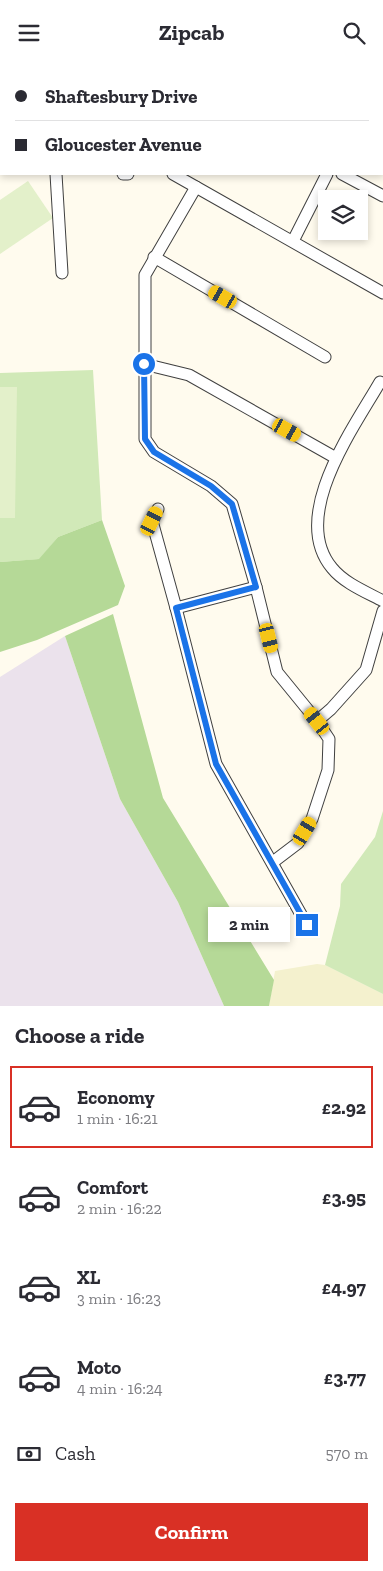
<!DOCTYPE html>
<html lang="en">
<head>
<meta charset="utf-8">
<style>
  :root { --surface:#fff; --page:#f2f2f3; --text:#2b2b33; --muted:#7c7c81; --line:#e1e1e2; --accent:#d93025 }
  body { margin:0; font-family:"Zilla Slab",serif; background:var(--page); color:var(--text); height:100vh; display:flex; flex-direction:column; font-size:19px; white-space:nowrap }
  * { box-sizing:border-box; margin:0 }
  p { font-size:16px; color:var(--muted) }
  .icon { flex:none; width:28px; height:28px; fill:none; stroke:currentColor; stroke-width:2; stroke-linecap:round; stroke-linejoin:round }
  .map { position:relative; height:941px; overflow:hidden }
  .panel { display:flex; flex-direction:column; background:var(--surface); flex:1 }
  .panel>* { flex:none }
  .hud { position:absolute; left:0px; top:0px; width:384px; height:110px; box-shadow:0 2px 8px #0003; display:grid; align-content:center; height:110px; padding:0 15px; background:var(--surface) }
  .buttons { position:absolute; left:318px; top:125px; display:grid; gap:10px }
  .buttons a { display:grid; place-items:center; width:50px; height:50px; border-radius:0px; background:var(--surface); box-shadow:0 2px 8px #0003; font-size:25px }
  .end { position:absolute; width:22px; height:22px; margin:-11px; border:6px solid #1a73e8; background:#fff; box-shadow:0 0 0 2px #fff }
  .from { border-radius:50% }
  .bubble { position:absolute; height:35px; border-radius:0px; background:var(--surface); box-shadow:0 2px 8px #0003; font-size:16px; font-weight:700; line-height:35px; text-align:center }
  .car { position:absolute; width:15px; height:30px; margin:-15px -8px; border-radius:6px; box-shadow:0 0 4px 1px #0007; background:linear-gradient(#f5c518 24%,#345 0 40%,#f5c518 0 76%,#345 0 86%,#f5c518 0) }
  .hud b { display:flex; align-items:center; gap:18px; height:48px; font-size:19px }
  .hud b+b { border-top:1px solid var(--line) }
  .hud i { width:12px; height:12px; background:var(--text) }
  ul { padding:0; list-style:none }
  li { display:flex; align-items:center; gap:15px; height:82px; margin:0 10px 8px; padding:0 5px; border:2px solid transparent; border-radius:0px }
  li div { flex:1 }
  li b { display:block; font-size:19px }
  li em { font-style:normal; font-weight:700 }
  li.current { border-color:var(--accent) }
  li>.icon { width:45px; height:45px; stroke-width:1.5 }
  h2 { padding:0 15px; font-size:22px; line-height:60px }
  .pay { display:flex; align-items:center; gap:12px; height:55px; padding:0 15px; font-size:19px }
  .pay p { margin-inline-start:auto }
  .button { display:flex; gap:10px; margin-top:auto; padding:10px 15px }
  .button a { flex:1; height:58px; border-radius:0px; background:var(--accent); color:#fff; font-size:20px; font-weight:700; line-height:58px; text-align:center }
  header { display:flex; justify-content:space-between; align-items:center; height:65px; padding:0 15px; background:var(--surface); font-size:22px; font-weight:700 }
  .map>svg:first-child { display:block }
  .industrial { fill:#ebe2ec }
  .farmland { fill:#f4f1ce }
  .green { fill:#d1e9b8 }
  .forest { fill:#b5d997 }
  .pitch { fill:#e3f0ca }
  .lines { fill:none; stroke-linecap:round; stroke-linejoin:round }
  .minor-casing { stroke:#404040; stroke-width:13 }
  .minor { stroke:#fff; stroke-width:11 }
  .rail-casing { stroke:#bc262e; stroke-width:4.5 }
  .rail { stroke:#fff; stroke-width:2.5; stroke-dasharray:8; stroke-linecap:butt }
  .route { stroke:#1a73e8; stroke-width:6 }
</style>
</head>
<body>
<header><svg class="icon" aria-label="menu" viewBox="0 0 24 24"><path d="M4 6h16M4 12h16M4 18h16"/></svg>Zipcab<svg class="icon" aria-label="search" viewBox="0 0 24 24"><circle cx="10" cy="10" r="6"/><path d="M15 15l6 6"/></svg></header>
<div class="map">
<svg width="383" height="941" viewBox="0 0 383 941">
  <rect width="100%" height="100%" fill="#fffbee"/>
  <path class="industrial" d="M 65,571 L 120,734 L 178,837 L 224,941 L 0,941 L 0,612 Z"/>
  <path class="farmland" d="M 317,899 L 325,900 L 383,929 L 383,941 L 269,941 L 275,906 Z"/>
  <g class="green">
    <path d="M 93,305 L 102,455 L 58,472 L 40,494 L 0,497 L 0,308 Z"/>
    <path d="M 383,746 L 383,929 L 325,900 L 340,841 L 341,819 L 375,772 Z"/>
  </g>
  <g class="forest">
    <path d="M 102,455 L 125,521 L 118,540 L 37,575 L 0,587 L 0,497 L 39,494 L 58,472 Z"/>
    <path d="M 113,549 L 163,733 L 274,915 L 269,941 L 224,941 L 178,837 L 120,734 L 65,571 Z"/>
  </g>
  <g class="pitch">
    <path d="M 28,116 L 53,153 L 0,189 L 0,135 Z"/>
    <path d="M 0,322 L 17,322 L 15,453 L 0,453 Z"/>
  </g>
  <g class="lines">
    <g class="minor-casing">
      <g id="minor">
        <path d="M 35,0 L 35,1"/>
        <path d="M 284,1 L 284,0"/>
        <path d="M 380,1 L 381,0"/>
        <path d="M 0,23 L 1,23"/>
        <path d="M 56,109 L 62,208"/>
        <path d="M 123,109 L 128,109"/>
        <path d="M 173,109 L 383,228"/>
        <path d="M 342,109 L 383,131"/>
        <path d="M 196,122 L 145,210 L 145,374 L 154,387 L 211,421 L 232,439 L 256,522 L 277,607 L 317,656 L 329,674 L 328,705 L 312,754 L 298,778 L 273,797"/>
        <path d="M 293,176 L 327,109"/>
        <path d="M 154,192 L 325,292"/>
        <path d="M 144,299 L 189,310 L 336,393"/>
        <path d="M 380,317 C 353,364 289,451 332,503 C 344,518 366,527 383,536"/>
        <path d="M 158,444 L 152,456 L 176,543 L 256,522"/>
        <path d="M 176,543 L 216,699 L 307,860"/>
        <path d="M 317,656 L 331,644 L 366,605 L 383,546"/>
      </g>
    </g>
    <use href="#minor" class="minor"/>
    <g class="rail-casing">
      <g id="rail">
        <path d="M 75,1 L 76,0"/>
        <path d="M 0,77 L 1,76"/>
      </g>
    </g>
    <use href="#rail" class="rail"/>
  </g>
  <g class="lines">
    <path class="route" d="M 144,299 L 145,374 L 154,387 L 211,421 L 232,439 L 256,522 L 176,543 L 216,699 L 307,860"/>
  </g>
</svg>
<div class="buttons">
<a><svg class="icon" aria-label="layers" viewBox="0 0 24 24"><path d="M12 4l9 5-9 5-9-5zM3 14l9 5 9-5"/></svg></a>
</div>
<i class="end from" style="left:144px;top:299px"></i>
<i class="end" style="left:307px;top:860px"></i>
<div class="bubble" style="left:208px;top:842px;width:82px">2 min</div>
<i class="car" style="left:223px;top:232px;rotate:300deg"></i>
<i class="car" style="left:287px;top:365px;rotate:119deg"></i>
<i class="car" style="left:152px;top:456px;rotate:26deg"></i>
<i class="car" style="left:269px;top:573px;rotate:166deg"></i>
<i class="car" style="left:317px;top:656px;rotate:321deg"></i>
<i class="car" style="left:305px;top:766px;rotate:31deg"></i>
<div class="hud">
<b><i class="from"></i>Shaftesbury Drive</b>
<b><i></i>Gloucester Avenue</b>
</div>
</div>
<section class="panel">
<h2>Choose a ride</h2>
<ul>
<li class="current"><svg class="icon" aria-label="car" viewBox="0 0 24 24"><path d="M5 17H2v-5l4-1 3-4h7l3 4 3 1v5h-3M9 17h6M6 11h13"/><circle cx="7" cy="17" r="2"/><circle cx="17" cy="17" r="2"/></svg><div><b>Economy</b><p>1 min · 16:21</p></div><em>£2.92</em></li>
<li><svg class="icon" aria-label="car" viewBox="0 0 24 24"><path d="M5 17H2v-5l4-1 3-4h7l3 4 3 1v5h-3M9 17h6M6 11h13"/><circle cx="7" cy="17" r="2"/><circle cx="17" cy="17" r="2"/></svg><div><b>Comfort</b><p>2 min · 16:22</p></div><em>£3.95</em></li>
<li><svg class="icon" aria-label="car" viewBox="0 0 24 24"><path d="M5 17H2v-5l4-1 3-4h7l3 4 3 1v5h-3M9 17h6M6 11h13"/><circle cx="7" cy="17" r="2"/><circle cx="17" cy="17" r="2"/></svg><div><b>XL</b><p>3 min · 16:23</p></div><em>£4.97</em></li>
<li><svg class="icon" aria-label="car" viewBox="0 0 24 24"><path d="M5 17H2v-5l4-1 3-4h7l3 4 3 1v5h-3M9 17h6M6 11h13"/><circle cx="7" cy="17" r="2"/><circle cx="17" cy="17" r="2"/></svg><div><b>Moto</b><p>4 min · 16:24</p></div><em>£3.77</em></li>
</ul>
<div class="pay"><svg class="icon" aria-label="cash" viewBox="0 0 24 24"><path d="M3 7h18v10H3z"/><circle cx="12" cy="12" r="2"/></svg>Cash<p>570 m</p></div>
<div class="button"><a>Confirm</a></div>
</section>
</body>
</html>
